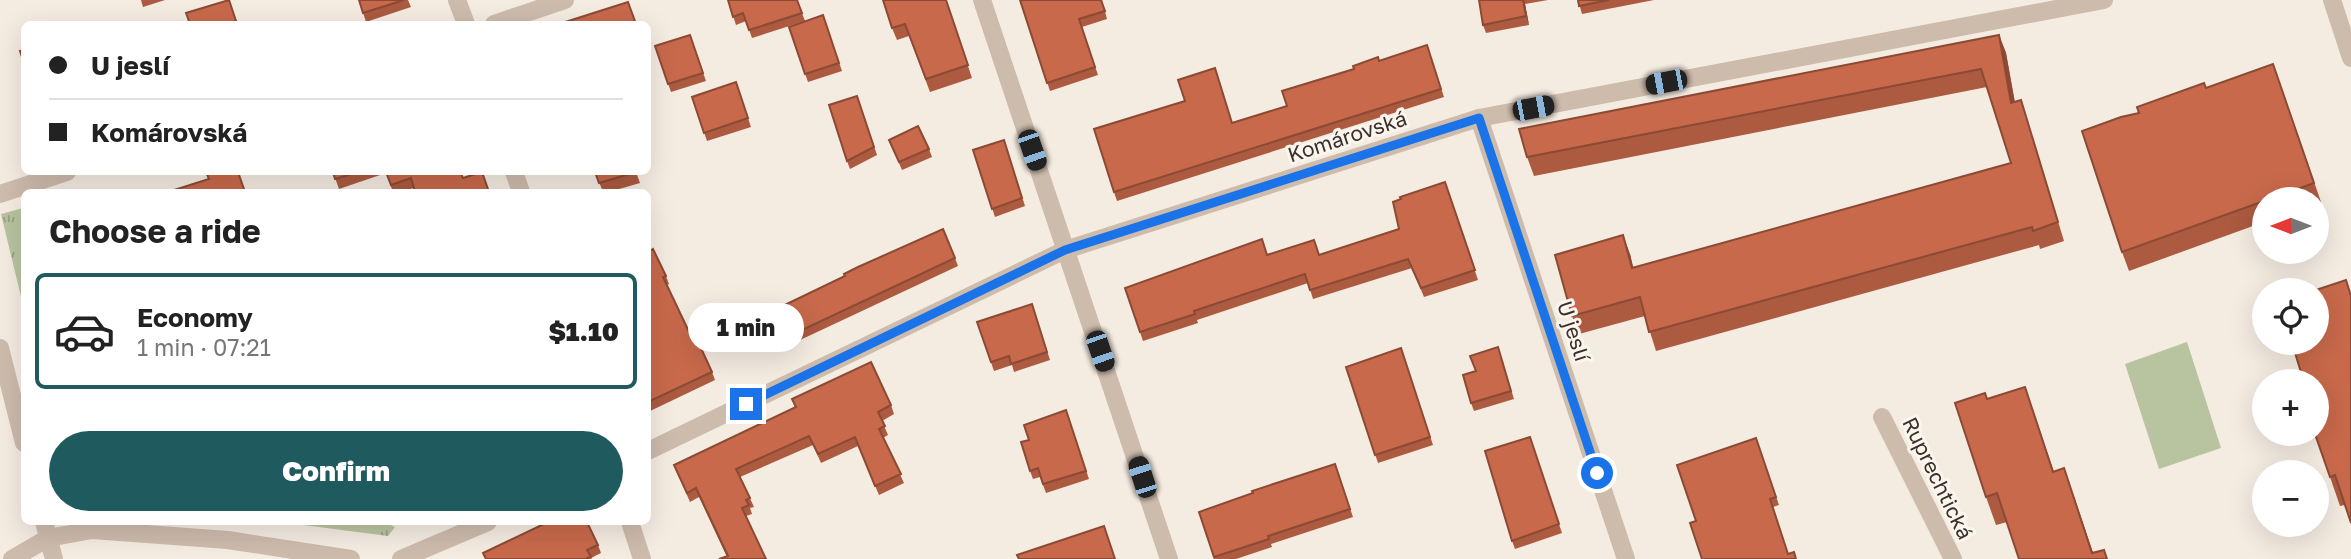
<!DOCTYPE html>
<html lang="en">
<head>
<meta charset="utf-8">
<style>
  :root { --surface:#fff; --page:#f2f2f2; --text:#222; --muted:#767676; --line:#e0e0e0; --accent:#1f5a5e }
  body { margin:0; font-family:"Golos Text",sans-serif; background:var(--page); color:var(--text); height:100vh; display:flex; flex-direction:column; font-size:26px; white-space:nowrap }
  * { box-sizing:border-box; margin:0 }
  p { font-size:23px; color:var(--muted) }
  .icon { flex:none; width:38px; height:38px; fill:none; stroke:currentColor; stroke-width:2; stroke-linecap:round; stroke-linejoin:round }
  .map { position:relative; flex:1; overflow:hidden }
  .side { position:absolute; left:21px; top:189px; width:630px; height:336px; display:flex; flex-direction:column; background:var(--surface); border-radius:10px; box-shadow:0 7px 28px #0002 }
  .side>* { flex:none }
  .banner { position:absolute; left:21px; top:21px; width:630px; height:154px; border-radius:10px; box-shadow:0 7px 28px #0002; display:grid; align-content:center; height:154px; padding:0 28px; background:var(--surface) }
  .needle { width:46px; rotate:270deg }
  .buttons { position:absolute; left:2252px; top:187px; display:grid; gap:14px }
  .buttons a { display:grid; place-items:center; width:77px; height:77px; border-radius:50%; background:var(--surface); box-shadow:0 7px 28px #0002; font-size:35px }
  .end { position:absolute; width:32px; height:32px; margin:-16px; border:9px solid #1a73e8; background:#fff; box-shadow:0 0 0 4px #fff }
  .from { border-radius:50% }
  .bubble { position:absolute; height:49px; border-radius:24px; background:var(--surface); box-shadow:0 7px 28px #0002; font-size:23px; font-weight:800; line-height:49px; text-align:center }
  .car { position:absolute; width:21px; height:42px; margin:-21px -10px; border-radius:9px; box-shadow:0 0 5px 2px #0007; background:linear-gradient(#222 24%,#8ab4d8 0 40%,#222 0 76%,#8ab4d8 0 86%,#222 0) }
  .banner b { display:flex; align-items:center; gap:24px; height:66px; font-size:26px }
  .banner b+b { border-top:2px solid var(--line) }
  .banner i { width:18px; height:18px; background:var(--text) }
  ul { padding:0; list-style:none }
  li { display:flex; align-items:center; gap:21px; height:116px; margin:0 14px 10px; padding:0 14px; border:4px solid transparent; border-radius:10px }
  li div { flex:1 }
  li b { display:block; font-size:26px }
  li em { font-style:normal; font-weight:800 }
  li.current { border-color:var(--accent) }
  li>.icon { width:63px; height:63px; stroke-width:1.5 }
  h2 { padding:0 28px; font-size:32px; line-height:84px }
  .cta { display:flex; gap:14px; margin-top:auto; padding:14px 28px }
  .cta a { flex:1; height:80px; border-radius:42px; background:var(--accent); color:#fff; font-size:28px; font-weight:800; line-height:80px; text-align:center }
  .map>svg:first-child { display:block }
  .grass { fill:url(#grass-tufts) }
  .pitch { fill:#b8c4a0 }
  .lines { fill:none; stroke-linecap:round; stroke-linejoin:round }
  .minor { stroke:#cdbbac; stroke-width:18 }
  .wall { fill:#ac5a40 }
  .shaded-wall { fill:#8c4a34 }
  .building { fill:#c8694b; stroke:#8c4a34; stroke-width:2 }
  .route { stroke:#1a73e8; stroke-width:9 }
  .labels { text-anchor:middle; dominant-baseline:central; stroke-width:6; stroke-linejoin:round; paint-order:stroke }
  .street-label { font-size:21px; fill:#3b302b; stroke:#fbf5ee }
</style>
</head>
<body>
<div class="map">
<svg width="2351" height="559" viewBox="0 0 2351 559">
  <defs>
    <pattern id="grass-tufts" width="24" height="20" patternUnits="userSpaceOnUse" patternTransform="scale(1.75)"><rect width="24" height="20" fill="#b8c4a0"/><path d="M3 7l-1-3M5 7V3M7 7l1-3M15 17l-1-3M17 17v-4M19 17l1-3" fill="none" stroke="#97a083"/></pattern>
  </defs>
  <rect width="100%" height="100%" fill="#f4ebe1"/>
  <g class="grass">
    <path d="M 23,208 L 24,213 L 24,309 L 1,214 Z"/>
    <path d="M 280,522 L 384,522 L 395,527 L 388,536 Z"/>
  </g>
  <path class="pitch" d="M 2187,342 L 2221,448 L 2159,469 L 2125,364 Z"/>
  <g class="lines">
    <g class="minor">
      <path d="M 457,0 L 466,24"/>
      <path d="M 982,0 L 1169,559"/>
      <path d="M 2332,0 L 2351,58"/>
      <path d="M 494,24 L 565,0"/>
      <path d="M 1479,118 L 1626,559"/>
      <path d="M 514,172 L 521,192"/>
      <path d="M 0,194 L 67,172"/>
      <path d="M 0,348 L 24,443"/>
      <path d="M 1882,417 L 1953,559"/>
      <path d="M 648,451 L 1065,250 L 1479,118 L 2104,0"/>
      <path d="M 44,522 L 54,559"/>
      <path d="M 630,522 L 642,559"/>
      <path d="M 12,559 L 48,538 L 92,530 L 228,540 L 351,559"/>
      <path d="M 401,559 L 488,522"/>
    </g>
  </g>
  <g class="wall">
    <path d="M 141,0 L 165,0 L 143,7 Z"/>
    <path d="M 359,0 L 408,0 L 411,7 L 366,22 Z"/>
    <path d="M 728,0 L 797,0 L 805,21 L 752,38 L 746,21 L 736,25 Z"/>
    <path d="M 946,0 L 972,78 L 930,92 L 909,36 L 897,40 L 892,28 Z"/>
    <path d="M 1020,0 L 1102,0 L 1107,19 L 1082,27 L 1098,75 L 1050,91 Z"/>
    <path d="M 1479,0 L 1548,0 L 1525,4 L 1529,25 L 1486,33 L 1483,25 Z"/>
    <path d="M 1578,0 L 1654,0 L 1582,14 Z"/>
    <path d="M 823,15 L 842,71 L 808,82 L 789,27 Z"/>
    <path d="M 690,35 L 706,81 L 671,92 L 655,46 Z"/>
    <path d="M 1999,35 L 2006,53 L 2015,102 L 2027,119 L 2064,241 L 2040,249 L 2039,245 L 1656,351 L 1645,316 L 1579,334 L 1572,316 L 1630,254 L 1633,268 L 2011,163 L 1987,87 L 1534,176 L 1527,157 Z"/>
    <path d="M 1427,45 L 1444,97 L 1117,201 L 1114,192 L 1233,122 L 1287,106 L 1379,61 Z"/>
    <path d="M 736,82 L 751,127 L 707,141 L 692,97 Z"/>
    <path d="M 2280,83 L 2321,202 L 2317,204 L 2317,200 L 2264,200 L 2264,222 L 2129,271 L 2122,252 L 2206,88 Z"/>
    <path d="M 857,96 L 877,155 L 850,169 L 847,161 Z"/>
    <path d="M 889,140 L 929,149 L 932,157 L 902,170 Z"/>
    <path d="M 1004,140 L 1025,206 L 995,217 L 973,150 Z"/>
    <path d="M 333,172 L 461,172 L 463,178 L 489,192 L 414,188 L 400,192 L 393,192 L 386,173 L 339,189 Z"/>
    <path d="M 595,172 L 636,172 L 640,183 L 609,192 L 603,192 Z"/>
    <path d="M 1445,182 L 1478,280 L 1424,297 L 1412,268 L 1313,299 L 1308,283 L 1197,320 L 1198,323 L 1143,341 L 1125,288 L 1267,254 L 1319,255 L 1399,229 Z"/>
    <path d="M 648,252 L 666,276 L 669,284 L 667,285 L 691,336 L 712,372 L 715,380 L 648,412 Z"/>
    <path d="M 955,258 L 958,266 L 783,348 L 768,313 Z"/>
    <path d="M 1032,304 L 1050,360 L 1014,372 L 1012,365 L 994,371 L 977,322 Z"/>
    <path d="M 1498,347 L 1514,399 L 1474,411 L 1471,403 L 1476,371 Z"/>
    <path d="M 1401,348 L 1433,445 L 1378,463 L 1346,367 Z"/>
    <path d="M 2317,382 L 2345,505 L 2340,506 L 2330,477 Z"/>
    <path d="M 2025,387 L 2054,472 L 2074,497 L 2093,553 L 2107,559 L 2007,522 L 1996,525 L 1986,497 L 1987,399 Z"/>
    <path d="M 792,399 L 891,405 L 894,414 L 882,421 L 888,435 L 883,438 L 904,483 L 879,495 L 858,446 L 821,463 L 813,445 L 740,477 L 754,507 L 750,508 L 752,514 L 746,516 L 727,557 L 699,497 L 690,502 L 674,465 L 795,408 Z"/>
    <path d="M 1066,410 L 1089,479 L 1046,493 L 1040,477 L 1033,479 L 1030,471 L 1029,440 Z"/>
    <path d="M 1530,437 L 1562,533 L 1515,549 L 1512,541 Z"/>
    <path d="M 1756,438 L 1779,505 L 1773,507 L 1788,554 L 1796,559 L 1696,521 Z"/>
    <path d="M 1335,464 L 1353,517 L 1271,544 L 1272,547 L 1236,559 L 1214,559 L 1199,512 Z"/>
    <path d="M 598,545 L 601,553 L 591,558 L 592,559 L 486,559 L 483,553 Z"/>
  </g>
  <g class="shaded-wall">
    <path d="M 1523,0 L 1525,4 L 1529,25 L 1526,16 Z"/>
    <path d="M 1999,35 L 2006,53 L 2018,122 L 2011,103 Z"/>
    <path d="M 1623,235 L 1630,254 L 1638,287 L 1632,268 Z"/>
    <path d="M 2025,387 L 2035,416 L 2063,501 L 2053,472 Z"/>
    <path d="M 2064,468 L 2074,497 L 2095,559 L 2094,559 Z"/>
  </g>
  <g class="building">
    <path d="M 229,0 L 237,24 L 190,24 L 186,13 Z"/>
    <path d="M 359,0 L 404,0 L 363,13 Z"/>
    <path d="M 728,0 L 797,0 L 802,13 L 749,30 L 743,13 L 733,17 Z"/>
    <path d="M 883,0 L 946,0 L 968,65 L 926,79 L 905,24 L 892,28 Z"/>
    <path d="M 1020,0 L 1101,0 L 1105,11 L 1079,19 L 1095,67 L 1047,83 Z"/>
    <path d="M 1479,0 L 1523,0 L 1526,16 L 1483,25 Z"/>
    <path d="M 1578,0 L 1609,0 L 1579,6 Z"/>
    <path d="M 628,2 L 636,24 L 559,24 Z"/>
    <path d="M 823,15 L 839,63 L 805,74 L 789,27 Z"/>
    <path d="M 690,35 L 703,73 L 668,84 L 655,46 Z"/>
    <path d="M 1999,35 L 2011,103 L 2021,100 L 2058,222 L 2033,231 L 2032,227 L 1649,332 L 1640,297 L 1572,316 L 1555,255 L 1623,235 L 1632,268 L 2011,163 L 1981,69 L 1527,157 L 1519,129 Z"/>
    <path d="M 1427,45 L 1441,89 L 1114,192 L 1094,129 L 1185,101 L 1178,80 L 1215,68 L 1232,123 L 1287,106 L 1282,91 L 1354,69 L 1353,66 L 1378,57 L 1379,61 Z"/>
    <path d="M 24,50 L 24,63 L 20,51 Z"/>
    <path d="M 2273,64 L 2314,183 L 2268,200 L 2264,200 L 2264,201 L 2122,252 L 2082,131 L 2121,117 L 2139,113 L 2137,107 L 2204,83 L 2206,88 Z"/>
    <path d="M 736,82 L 748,118 L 704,133 L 692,97 Z"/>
    <path d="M 857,96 L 874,147 L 847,161 L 829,105 Z"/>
    <path d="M 918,126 L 929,149 L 899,162 L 889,140 Z"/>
    <path d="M 1004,140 L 1022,198 L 992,209 L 973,150 Z"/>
    <path d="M 206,172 L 238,172 L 245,192 L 171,192 L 171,191 L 209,179 Z"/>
    <path d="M 333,172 L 358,172 L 335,179 Z"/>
    <path d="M 386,172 L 460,172 L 463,178 L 482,172 L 489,192 L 415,192 L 411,178 L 391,185 Z"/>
    <path d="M 595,172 L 636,172 L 599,183 Z"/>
    <path d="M 1445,182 L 1475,270 L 1421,288 L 1408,259 L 1310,290 L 1305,274 L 1194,311 L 1195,314 L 1140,332 L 1125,288 L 1262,239 L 1267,255 L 1314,240 L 1319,255 L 1399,229 L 1393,202 L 1401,199 L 1400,197 Z"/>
    <path d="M 943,229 L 955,258 L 781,340 L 768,313 L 845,276 L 844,274 L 858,267 Z"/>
    <path d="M 653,249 L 666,276 L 663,277 L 691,336 L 695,335 L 712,372 L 648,402 L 648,252 Z"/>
    <path d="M 2346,280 L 2351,296 L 2351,523 L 2335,475 L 2330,477 L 2315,434 L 2317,434 L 2317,382 L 2304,382 L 2292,343 L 2317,343 L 2317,290 L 2316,290 Z"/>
    <path d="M 2307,287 L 2308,290 L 2297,290 Z"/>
    <path d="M 1032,304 L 1047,352 L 1011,364 L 1009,356 L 991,362 L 977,322 Z"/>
    <path d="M 1498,347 L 1511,391 L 1471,403 L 1463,375 L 1476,371 L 1470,356 Z"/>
    <path d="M 1401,348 L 1430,437 L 1375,455 L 1346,367 Z"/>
    <path d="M 871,362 L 891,405 L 878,412 L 885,426 L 879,429 L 901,474 L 875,486 L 855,437 L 818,454 L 809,436 L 736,469 L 750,498 L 746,500 L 749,505 L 742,508 L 766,559 L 719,559 L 728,556 L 696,488 L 687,493 L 674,465 L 796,407 L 792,399 Z"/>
    <path d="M 2025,387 L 2053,472 L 2064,468 L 2092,553 L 2104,550 L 2107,559 L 2019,559 L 1997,493 L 1986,497 L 1955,403 L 1985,393 L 1987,399 Z"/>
    <path d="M 1066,410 L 1086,471 L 1043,484 L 1038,468 L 1030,471 L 1021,442 L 1029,440 L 1024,425 Z"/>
    <path d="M 1530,437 L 1559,524 L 1512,541 L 1485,451 Z"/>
    <path d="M 1756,438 L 1776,497 L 1770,499 L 1788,554 L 1794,552 L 1796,559 L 1702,559 L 1690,523 L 1696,521 L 1677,465 Z"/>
    <path d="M 1335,464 L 1350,509 L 1268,536 L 1269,539 L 1214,557 L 1199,512 L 1253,493 L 1252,491 Z"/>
    <path d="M 548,522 L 587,522 L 598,545 L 587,550 L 591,557 L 585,559 L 486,559 L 483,553 Z"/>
    <path d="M 1104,526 L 1115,559 L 1019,559 L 1017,555 Z"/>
  </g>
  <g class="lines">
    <path class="route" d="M 746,404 L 1065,250 L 1479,118 L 1597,473"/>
  </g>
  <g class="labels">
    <g class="street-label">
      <text transform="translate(1347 136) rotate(-18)">Komárovská</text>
      <text transform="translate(1574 331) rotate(72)">U jeslí</text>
      <text transform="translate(1938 478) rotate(64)">Ruprechtická</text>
    </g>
  </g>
</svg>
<div class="buttons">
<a><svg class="needle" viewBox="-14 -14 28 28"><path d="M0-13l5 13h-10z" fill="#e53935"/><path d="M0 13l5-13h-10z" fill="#767676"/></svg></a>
<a><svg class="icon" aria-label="locate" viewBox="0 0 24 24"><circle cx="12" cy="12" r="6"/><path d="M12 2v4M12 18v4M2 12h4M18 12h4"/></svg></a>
<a>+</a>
<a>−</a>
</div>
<i class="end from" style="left:1597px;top:473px"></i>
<i class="end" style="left:746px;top:404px"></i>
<div class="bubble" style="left:688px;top:303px;width:116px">1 min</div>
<i class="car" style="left:1666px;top:82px;rotate:259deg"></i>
<i class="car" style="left:1533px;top:108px;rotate:79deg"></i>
<i class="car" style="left:1032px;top:150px;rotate:161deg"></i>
<i class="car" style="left:1100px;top:351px;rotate:161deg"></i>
<i class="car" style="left:1142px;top:477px;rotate:342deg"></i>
<div class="banner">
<b><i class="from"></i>U jeslí</b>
<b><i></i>Komárovská</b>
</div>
<section class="side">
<h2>Choose a ride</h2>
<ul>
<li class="current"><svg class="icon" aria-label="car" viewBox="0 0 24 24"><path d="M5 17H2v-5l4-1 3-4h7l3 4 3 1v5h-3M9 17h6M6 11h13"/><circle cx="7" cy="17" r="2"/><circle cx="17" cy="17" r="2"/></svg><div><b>Economy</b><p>1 min · 07:21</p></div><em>$1.10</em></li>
</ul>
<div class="cta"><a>Confirm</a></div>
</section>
</div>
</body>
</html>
